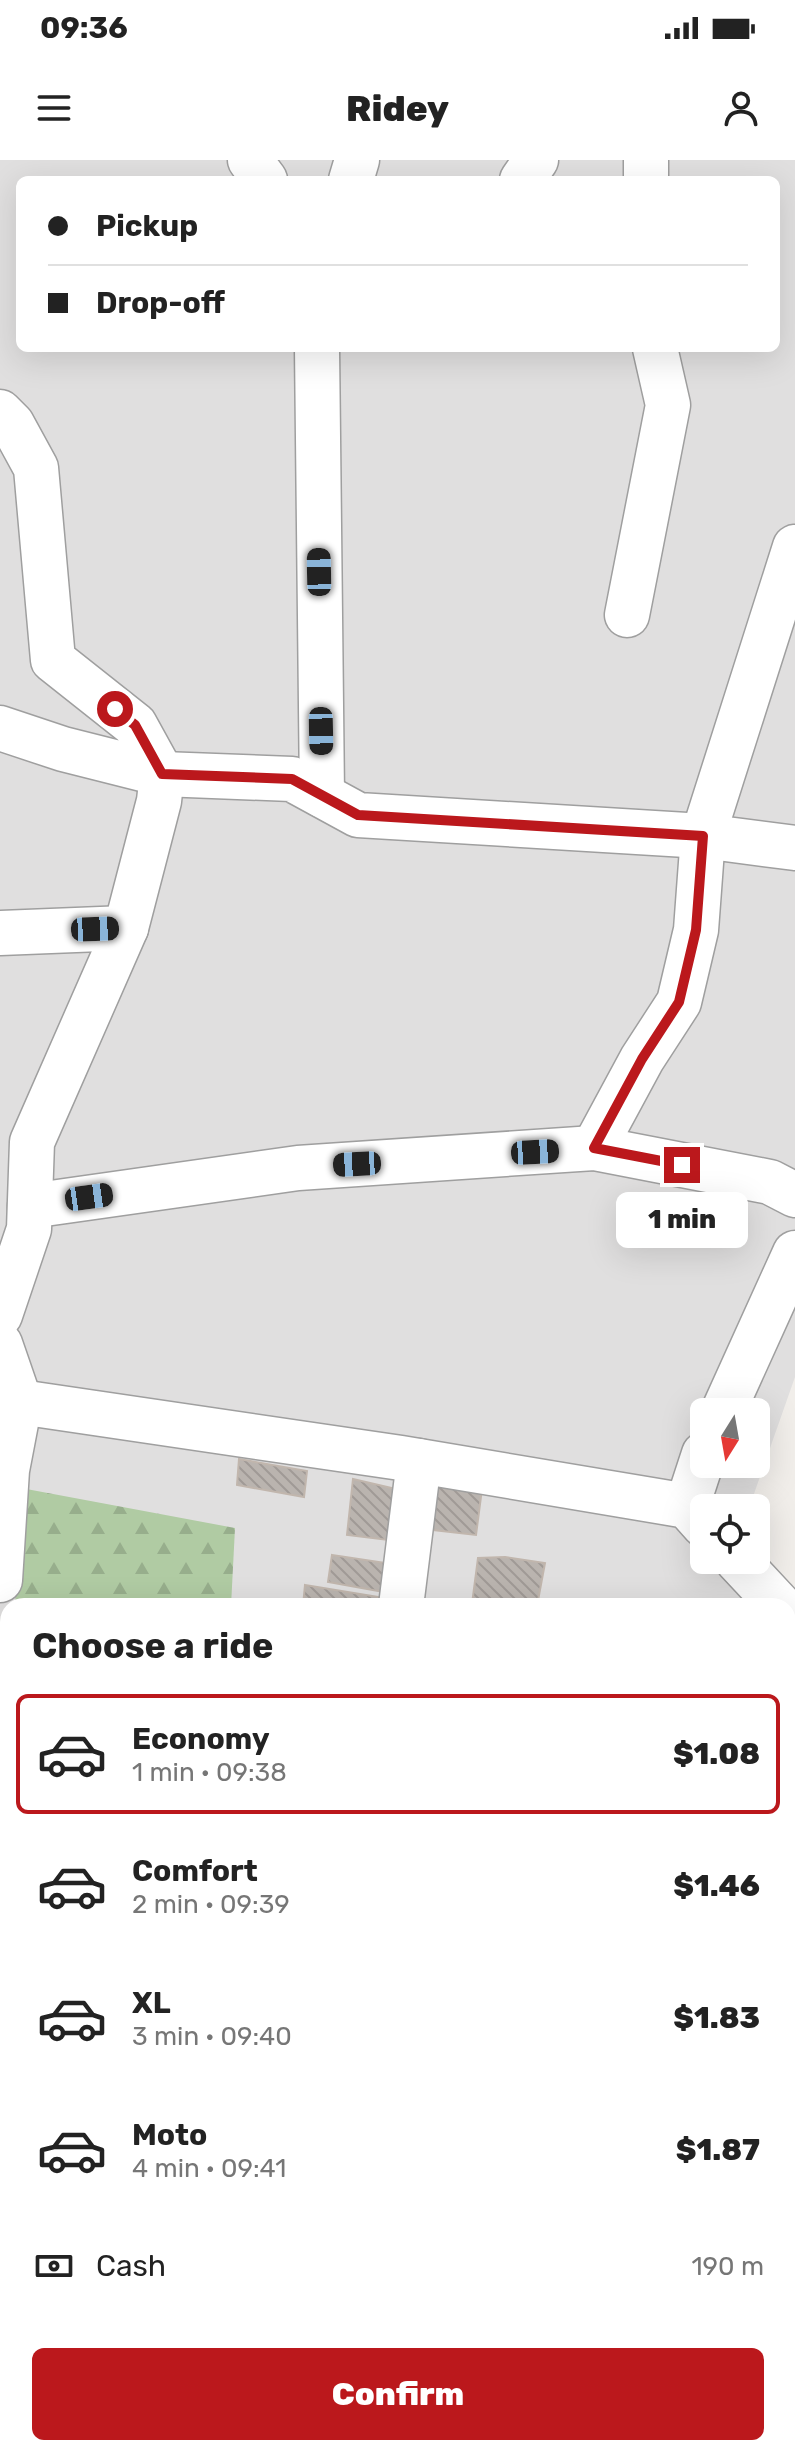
<!DOCTYPE html>
<html lang="en">
<head>
<meta charset="utf-8">
<style>
  :root { --surface:#fff; --page:#f2f2f2; --text:#222; --muted:#767676; --line:#e0e0e0; --accent:#bb181c }
  body { margin:0; font-family:Rubik,sans-serif; background:var(--page); color:var(--text); height:100vh; display:flex; flex-direction:column; font-size:30px; white-space:nowrap }
  * { box-sizing:border-box; margin:0 }
  p { font-size:26px; color:var(--muted) }
  .icon { flex:none; width:44px; height:44px; fill:none; stroke:currentColor; stroke-width:2; stroke-linecap:round; stroke-linejoin:round }
  .map { position:relative; flex:1; overflow:hidden }
  .drawer { position:absolute; left:0px; top:1438px; width:796px; height:858px; display:flex; flex-direction:column; background:var(--surface); border-radius:24px 24px 0 0; box-shadow:0 8px 32px #0002 }
  .drawer>* { flex:none }
  .guide { position:absolute; left:16px; top:16px; width:764px; height:176px; border-radius:12px; box-shadow:0 8px 32px #0002; display:grid; align-content:center; height:176px; padding:0 32px; background:var(--surface) }
  .needle { width:52px; rotate:191deg }
  .tools { position:absolute; left:690px; top:1238px; display:grid; gap:16px }
  .tools a { display:grid; place-items:center; width:80px; height:80px; border-radius:12px; background:var(--surface); box-shadow:0 8px 32px #0002; font-size:40px }
  .end { position:absolute; width:36px; height:36px; margin:-18px; border:10px solid #bb181c; background:#fff; box-shadow:0 0 0 4px #fff }
  .from { border-radius:50% }
  .bubble { position:absolute; height:56px; border-radius:12px; background:var(--surface); box-shadow:0 8px 32px #0002; font-size:26px; font-weight:800; line-height:56px; text-align:center }
  .car { position:absolute; width:24px; height:48px; margin:-24px -12px; border-radius:10px; box-shadow:0 0 6px 2px #0007; background:linear-gradient(#222 24%,#8ab4d8 0 40%,#222 0 76%,#8ab4d8 0 86%,#222 0) }
  .guide b { display:flex; align-items:center; gap:28px; height:76px; font-size:30px }
  .guide b+b { border-top:2px solid var(--line) }
  .guide i { width:20px; height:20px; background:var(--text) }
  ul { padding:0; list-style:none }
  li { display:flex; align-items:center; gap:24px; height:120px; margin:0 16px 12px; padding:0 16px; border:4px solid transparent; border-radius:12px }
  li div { flex:1 }
  li b { display:block; font-size:30px }
  li em { font-style:normal; font-weight:800 }
  li.active { border-color:var(--accent) }
  li>.icon { width:72px; height:72px; stroke-width:1.5 }
  h2 { padding:0 32px; font-size:36px; line-height:96px }
  .pay { display:flex; align-items:center; gap:20px; height:88px; padding:0 32px; font-size:30px }
  .pay p { margin-inline-start:auto }
  .primary-button { display:flex; gap:16px; margin-top:auto; padding:16px 32px }
  .primary-button a { flex:1; height:92px; border-radius:12px; background:var(--accent); color:#fff; font-size:32px; font-weight:800; line-height:92px; text-align:center }
  .status { display:flex; justify-content:space-between; align-items:center; height:56px; padding:0 40px; background:var(--surface); direction:ltr }
  .status svg { height:22px; fill:currentColor }
  header { display:flex; justify-content:space-between; align-items:center; height:104px; padding:0 32px; background:var(--surface); font-size:36px; font-weight:800 }
  .map>svg:first-child { display:block }
  .residential { fill:#e0dfdf; fill-rule:evenodd }
  .farmland { fill:url(#farmland-dots) }
  .forest { fill:url(#forest-firs) }
  .building { fill:url(#building-back-hatch); stroke:#c1b6ad; stroke-width:2 }
  .lines { fill:none; stroke-linecap:round; stroke-linejoin:round }
  .minor-casing { stroke:#9f9f9f; stroke-width:47 }
  .minor { stroke:#fff; stroke-width:44 }
  .route { stroke:#bb181c; stroke-width:10 }
</style>
</head>
<body>
<div class="status"><b>09:36</b><svg viewBox="0 0 49 12"><path d="M0 12V9h3v3zM5 12V6h3v6zM10 12V3h3v9zM15 12V0h3v12zM26 1h20v11H26zM47 4h2v5h-2z"/></svg></div>
<header><svg class="icon" aria-label="menu" viewBox="0 0 24 24"><path d="M4 6h16M4 12h16M4 18h16"/></svg>Ridey<svg class="icon" aria-label="person" viewBox="0 0 24 24"><circle cx="12" cy="8" r="4"/><path d="M4 21q1-7 8-7t8 7"/></svg></header>
<div class="map">
<svg width="795" height="2295" viewBox="0 0 795 2295">
  <defs>
    <pattern id="farmland-dots" width="8" height="8" patternUnits="userSpaceOnUse" patternTransform="scale(2)"><rect width="8" height="8" fill="#ecedd8"/><path d="M2 2h.1M6 6h.1" fill="none" stroke="#cacbb9" stroke-width="1.8" stroke-linecap="round"/></pattern>
    <pattern id="forest-firs" width="22" height="20" patternUnits="userSpaceOnUse" patternTransform="scale(2)"><rect width="22" height="20" fill="#b0cba3"/><path d="M5 1l3.5 6h-7zM16 11l3.5 6h-7z" fill="#97ae8c"/></pattern>
    <pattern id="building-back-hatch" width="6" height="6" patternUnits="userSpaceOnUse" patternTransform="scale(2)"><rect width="6" height="6" fill="#bab4af"/><path d="M-1 5l2 2M0 0l6 6M5-1l2 2" fill="none" stroke="#a09a96"/></pattern>
  </defs>
  <rect width="100%" height="100%" fill="#f1eeea"/>
  <g class="residential">
    <path d="M 0,0 L 795,0 L 795,1217 L 749,1348 L 704,1348 L 704,1400 L 750,1400 L 785,1446 L 8,1446 L 8,2288 L 46,2288 L 45,2295 L 0,2295 ZM 20,20 L 776,20 L 776,188 L 20,188 ZM 704,1252 L 756,1252 L 756,1304 L 704,1304 Z"/>
    <path d="M 788,1449 L 795,1459 L 795,1825 L 788,1835 Z"/>
  </g>
  <path class="farmland" d="M 795,1711 L 795,1794 L 788,1783 L 788,1716 Z"/>
  <path class="forest" d="M 21,1328 L 235,1368 L 231,1446 L 15,1446 Z"/>
  <g class="building">
    <path d="M 239,1299 L 307,1311 L 304,1337 L 237,1325 Z"/>
    <path d="M 353,1319 L 396,1329 L 388,1380 L 347,1375 Z"/>
    <path d="M 420,1323 L 482,1329 L 476,1375 L 416,1368 Z"/>
    <path d="M 332,1395 L 386,1403 L 384,1432 L 328,1422 Z"/>
    <path d="M 505,1397 L 545,1403 L 537,1446 L 472,1444 L 478,1398 Z"/>
    <path d="M 305,1425 L 385,1438 L 385,1446 L 303,1446 Z"/>
    <path d="M 788,1504 L 795,1513 L 795,1539 L 788,1544 Z"/>
    <path d="M 788,1563 L 795,1571 L 795,1613 L 788,1619 Z"/>
  </g>
  <g class="lines">
    <g class="minor-casing">
      <g id="minor">
        <path d="M 250,0 L 265,20"/>
        <path d="M 351,20 L 357,0"/>
        <path d="M 522,20 L 536,0"/>
        <path d="M 646,20 L 646,0"/>
        <path d="M 317,188 L 322,635"/>
        <path d="M 0,252 L 12,264 L 36,308 L 53,500 L 135,565 L 162,614 L 159,641 L 126,768 L 32,982 L 29,1069 L 0,1155"/>
        <path d="M 627,455 L 668,245 L 655,188"/>
        <path d="M 0,568 L 63,589 L 162,614 L 292,619 L 358,655 L 703,676 L 795,688"/>
        <path d="M 0,773 L 126,768"/>
        <path d="M 594,988 L 642,899 L 679,842 L 696,770 L 703,676 L 795,387"/>
        <path d="M 30,1046 L 298,1008 L 594,988 L 770,1022 L 795,1035"/>
        <path d="M 0,1184 L 20,1242 L 7,1310 L 0,1420"/>
        <path d="M 20,1242 L 401,1298 L 687,1346 L 704,1365"/>
        <path d="M 723,1252 L 795,1093"/>
        <path d="M 687,1346 L 704,1294"/>
        <path d="M 737,1400 L 780,1446"/>
        <path d="M 401,1446 L 419,1301"/>
        <path d="M 788,1689 L 795,1684"/>
        <path d="M 0,1819 L 8,1820"/>
      </g>
    </g>
    <use href="#minor" class="minor"/>
  </g>
  <g class="lines">
    <path class="route" d="M 115,549 L 135,565 L 162,614 L 292,619 L 358,655 L 703,676 L 696,770 L 679,842 L 642,899 L 594,988 L 682,1005"/>
  </g>
</svg>
<div class="tools">
<a><svg class="needle" viewBox="-14 -14 28 28"><path d="M0-13l5 13h-10z" fill="#e53935"/><path d="M0 13l5-13h-10z" fill="#767676"/></svg></a>
<a><svg class="icon" aria-label="locate" viewBox="0 0 24 24"><circle cx="12" cy="12" r="6"/><path d="M12 2v4M12 18v4M2 12h4M18 12h4"/></svg></a>
</div>
<i class="end from" style="left:115px;top:549px"></i>
<i class="end" style="left:682px;top:1005px"></i>
<div class="bubble" style="left:616px;top:1032px;width:132px">1 min</div>
<i class="car" style="left:319px;top:412px;rotate:359deg"></i>
<i class="car" style="left:321px;top:571px;rotate:179deg"></i>
<i class="car" style="left:95px;top:769px;rotate:88deg"></i>
<i class="car" style="left:535px;top:992px;rotate:87deg"></i>
<i class="car" style="left:357px;top:1004px;rotate:267deg"></i>
<i class="car" style="left:89px;top:1037px;rotate:82deg"></i>
<div class="guide">
<b><i class="from"></i>Pickup</b>
<b><i></i>Drop-off</b>
</div>
<section class="drawer">
<h2>Choose a ride</h2>
<ul>
<li class="active"><svg class="icon" aria-label="car" viewBox="0 0 24 24"><path d="M5 17H2v-5l4-1 3-4h7l3 4 3 1v5h-3M9 17h6M6 11h13"/><circle cx="7" cy="17" r="2"/><circle cx="17" cy="17" r="2"/></svg><div><b>Economy</b><p>1 min · 09:38</p></div><em>$1.08</em></li>
<li><svg class="icon" aria-label="car" viewBox="0 0 24 24"><path d="M5 17H2v-5l4-1 3-4h7l3 4 3 1v5h-3M9 17h6M6 11h13"/><circle cx="7" cy="17" r="2"/><circle cx="17" cy="17" r="2"/></svg><div><b>Comfort</b><p>2 min · 09:39</p></div><em>$1.46</em></li>
<li><svg class="icon" aria-label="car" viewBox="0 0 24 24"><path d="M5 17H2v-5l4-1 3-4h7l3 4 3 1v5h-3M9 17h6M6 11h13"/><circle cx="7" cy="17" r="2"/><circle cx="17" cy="17" r="2"/></svg><div><b>XL</b><p>3 min · 09:40</p></div><em>$1.83</em></li>
<li><svg class="icon" aria-label="car" viewBox="0 0 24 24"><path d="M5 17H2v-5l4-1 3-4h7l3 4 3 1v5h-3M9 17h6M6 11h13"/><circle cx="7" cy="17" r="2"/><circle cx="17" cy="17" r="2"/></svg><div><b>Moto</b><p>4 min · 09:41</p></div><em>$1.87</em></li>
</ul>
<div class="pay"><svg class="icon" aria-label="cash" viewBox="0 0 24 24"><path d="M3 7h18v10H3z"/><circle cx="12" cy="12" r="2"/></svg>Cash<p>190 m</p></div>
<div class="primary-button"><a>Confirm</a></div>
</section>
</div>
</body>
</html>
